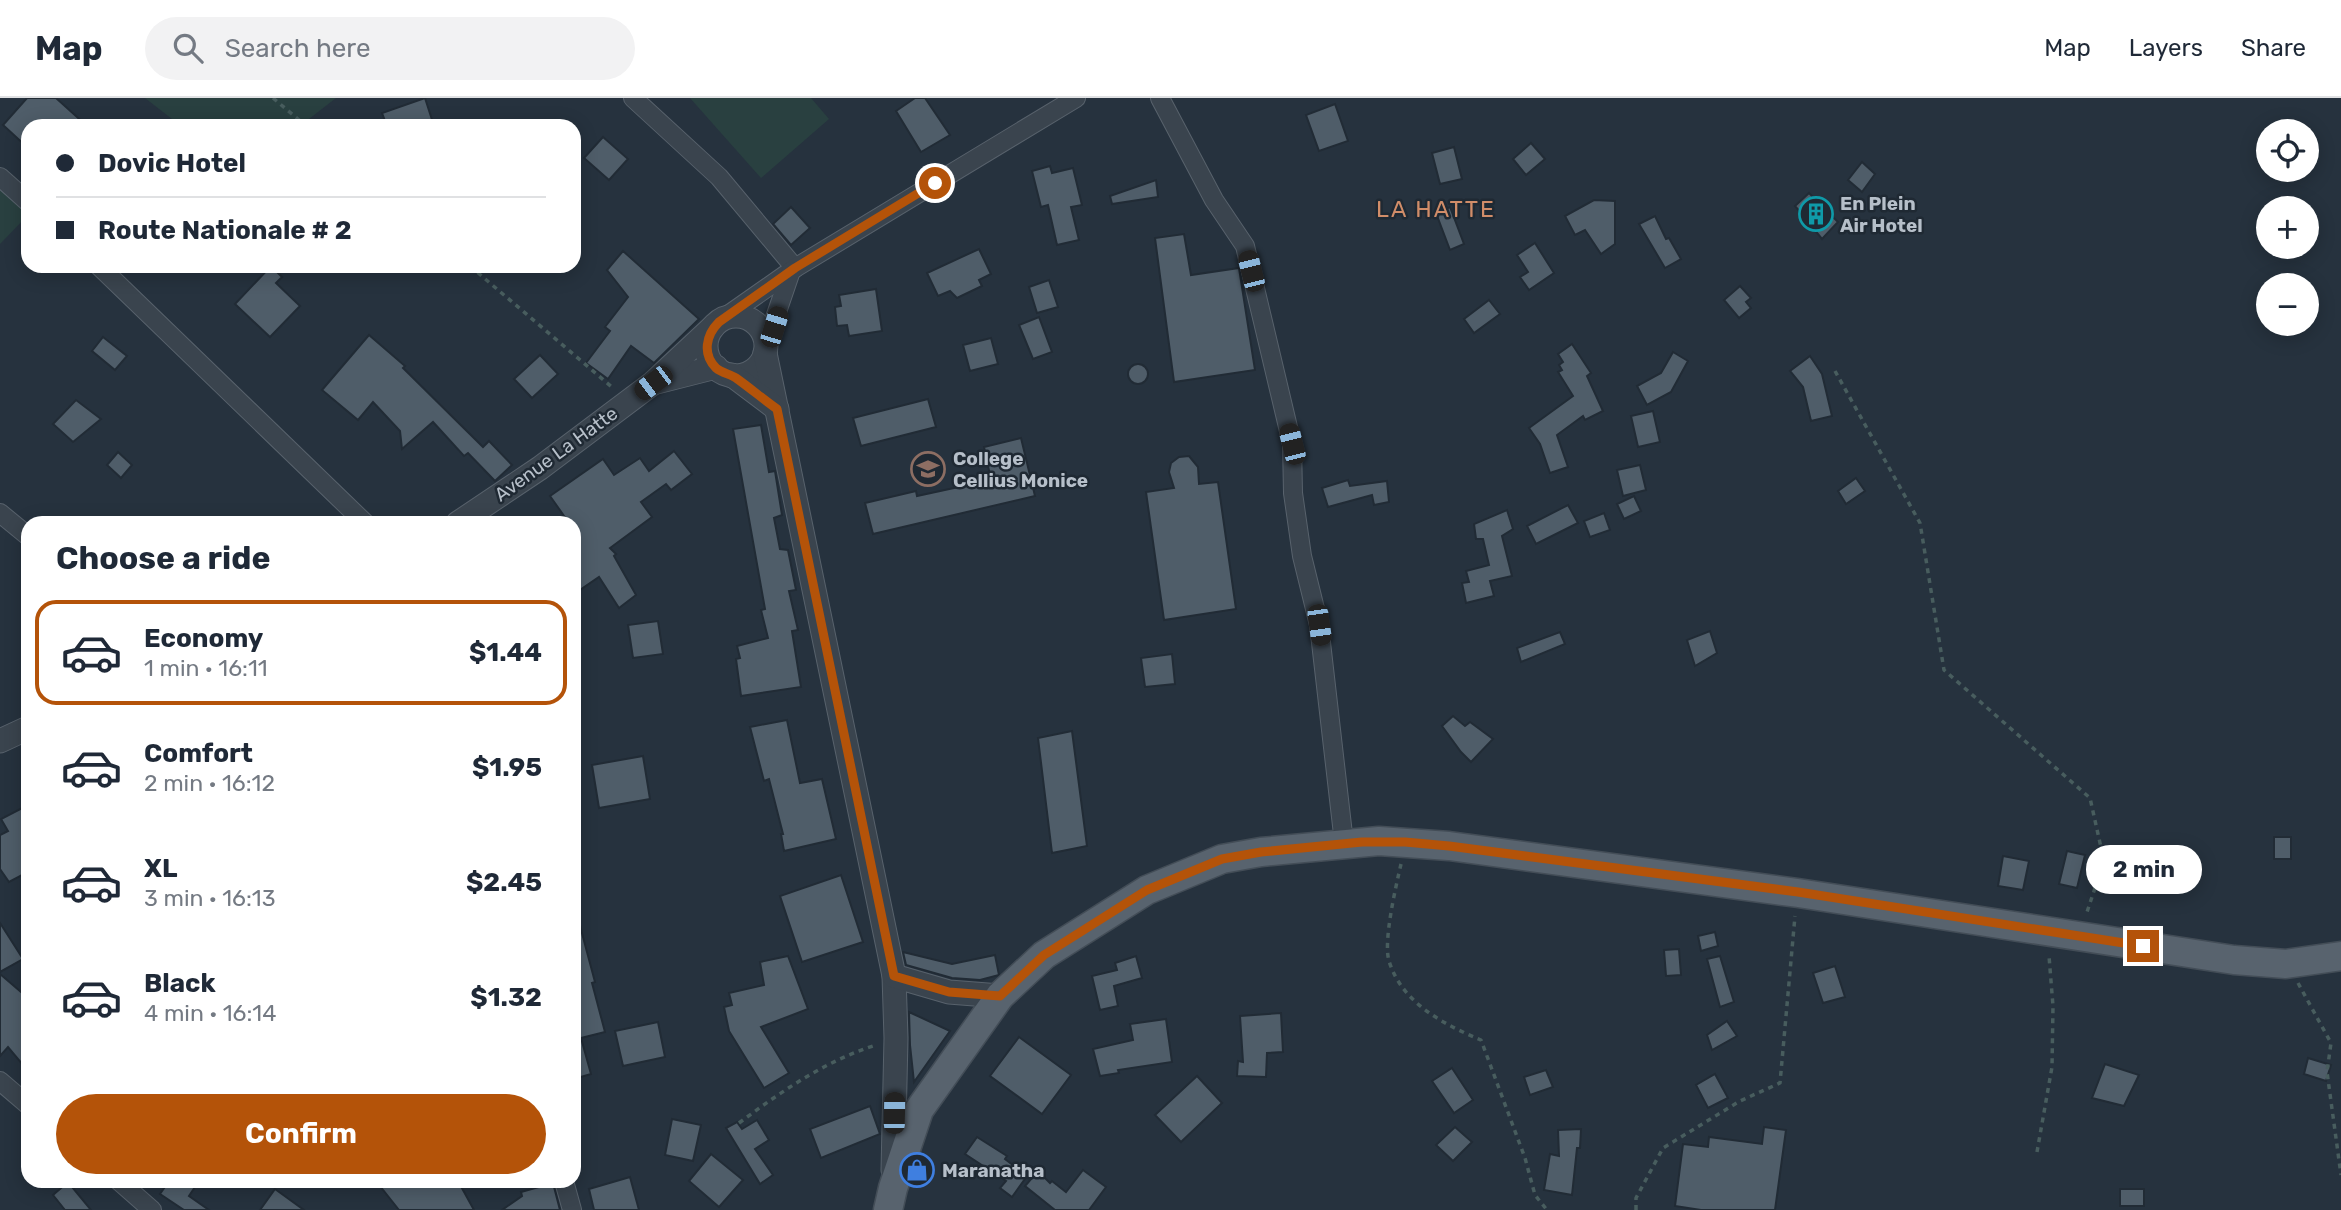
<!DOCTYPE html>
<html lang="en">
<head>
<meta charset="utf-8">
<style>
  :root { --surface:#fff; --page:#f2f2f3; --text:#1f2937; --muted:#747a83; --line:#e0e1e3; --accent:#b45309 }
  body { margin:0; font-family:Rubik,sans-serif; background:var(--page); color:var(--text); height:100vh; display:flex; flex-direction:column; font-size:26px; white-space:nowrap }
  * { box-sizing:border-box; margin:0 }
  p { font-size:23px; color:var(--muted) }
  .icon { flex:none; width:38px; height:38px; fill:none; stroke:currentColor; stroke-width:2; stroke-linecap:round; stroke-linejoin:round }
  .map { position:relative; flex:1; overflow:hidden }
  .side { position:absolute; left:21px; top:418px; width:560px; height:672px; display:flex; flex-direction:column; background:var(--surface); border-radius:21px; box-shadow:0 4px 18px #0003 }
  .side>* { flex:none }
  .banner { position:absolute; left:21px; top:21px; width:560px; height:154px; border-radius:21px; box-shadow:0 4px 18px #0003; display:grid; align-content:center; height:154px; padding:0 35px; background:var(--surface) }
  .buttons { position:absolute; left:2256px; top:21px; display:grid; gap:14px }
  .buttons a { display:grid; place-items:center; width:63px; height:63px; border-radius:50%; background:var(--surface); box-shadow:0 4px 18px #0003; font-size:35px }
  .end { position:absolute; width:32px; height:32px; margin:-16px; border:9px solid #b45309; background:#fff; box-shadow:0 0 0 4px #fff }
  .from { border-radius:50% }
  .bubble { position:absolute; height:49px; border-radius:24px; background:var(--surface); box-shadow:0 4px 18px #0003; font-size:23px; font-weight:700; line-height:49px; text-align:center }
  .car { position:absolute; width:21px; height:42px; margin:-21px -10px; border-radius:9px; box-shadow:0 0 5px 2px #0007; background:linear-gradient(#222 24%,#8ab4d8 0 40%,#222 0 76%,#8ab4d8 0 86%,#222 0) }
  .banner b { display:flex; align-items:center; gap:24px; height:66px; font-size:26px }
  .banner b+b { border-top:2px solid var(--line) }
  .banner i { width:18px; height:18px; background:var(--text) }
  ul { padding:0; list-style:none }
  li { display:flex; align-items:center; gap:21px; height:105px; margin:0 14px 10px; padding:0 21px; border:4px solid transparent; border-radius:21px }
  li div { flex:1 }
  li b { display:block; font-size:26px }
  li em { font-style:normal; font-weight:700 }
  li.on { border-color:var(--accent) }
  li>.icon { width:63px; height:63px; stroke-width:1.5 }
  h2 { padding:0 35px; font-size:32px; line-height:84px }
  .primary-button { display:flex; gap:14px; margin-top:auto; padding:14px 35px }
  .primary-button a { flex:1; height:80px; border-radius:42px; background:var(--accent); color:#fff; font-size:28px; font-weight:700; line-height:80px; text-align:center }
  header { display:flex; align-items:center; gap:42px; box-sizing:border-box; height:98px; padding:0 35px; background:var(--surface); border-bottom:2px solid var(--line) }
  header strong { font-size:33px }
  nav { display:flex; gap:38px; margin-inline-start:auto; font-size:24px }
  .search { width:490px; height:63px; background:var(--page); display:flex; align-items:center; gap:18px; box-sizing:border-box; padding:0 24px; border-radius:38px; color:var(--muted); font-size:26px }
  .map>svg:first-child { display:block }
  .green { fill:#294040 }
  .building { fill:#4f5d69; stroke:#212b35; stroke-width:2 }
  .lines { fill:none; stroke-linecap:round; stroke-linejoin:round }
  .minor-casing { stroke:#58626c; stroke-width:20 }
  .tertiary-casing { stroke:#58626c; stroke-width:25 }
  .primary-casing { stroke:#434d57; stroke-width:31 }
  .path { stroke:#485d5e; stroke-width:3.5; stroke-dasharray:5 5; stroke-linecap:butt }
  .minor { stroke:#3a444e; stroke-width:18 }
  .tertiary { stroke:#3a444e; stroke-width:23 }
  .primary { stroke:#58636e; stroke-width:28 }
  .route { stroke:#b45309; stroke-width:9 }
  .labels { text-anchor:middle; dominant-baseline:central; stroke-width:5; stroke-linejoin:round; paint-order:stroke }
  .poi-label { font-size:19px; font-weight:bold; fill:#b6bfc9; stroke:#1f2933; text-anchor:start }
  .street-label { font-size:19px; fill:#b6bfc9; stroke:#1f2933 }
  .quarter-label { font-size:23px; letter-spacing:2px; fill:#d18d69; stroke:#1f2933 }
</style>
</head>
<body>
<header>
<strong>Map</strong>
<div class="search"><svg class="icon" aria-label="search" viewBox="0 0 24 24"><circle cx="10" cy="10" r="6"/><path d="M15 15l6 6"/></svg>Search here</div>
<nav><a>Map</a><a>Layers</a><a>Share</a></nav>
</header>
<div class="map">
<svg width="2341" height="1112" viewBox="0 0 2341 1112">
  <rect width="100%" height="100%" fill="#26323e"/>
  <g class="green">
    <path d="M 145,0 L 336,0 L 300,28 L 181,28 Z"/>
    <path d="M 690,0 L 811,0 L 829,21 L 761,80 Z"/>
    <path d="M 0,92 L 28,117 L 0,146 Z"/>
  </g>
  <g class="building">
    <path d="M 27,0 L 56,0 L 87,28 L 28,28 L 28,50 L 3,27 Z"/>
    <path d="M 425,0 L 434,28 L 387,28 L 382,15 Z"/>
    <path d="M 915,0 L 925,0 L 950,37 L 921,54 L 896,13 Z"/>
    <path d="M 1335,6 L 1348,43 L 1319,53 L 1306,17 Z"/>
    <path d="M 603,39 L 628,61 L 609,82 L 584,60 Z"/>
    <path d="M 1531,45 L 1545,61 L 1526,77 L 1513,61 Z"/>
    <path d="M 1454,49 L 1462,81 L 1440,86 L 1432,55 Z"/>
    <path d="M 1862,64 L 1875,76 L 1862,94 L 1848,82 Z"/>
    <path d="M 1050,68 L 1052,75 L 1073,70 L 1082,107 L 1071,109 L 1079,142 L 1057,147 L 1048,107 L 1041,109 L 1032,73 Z"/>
    <path d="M 1156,82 L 1158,99 L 1112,106 L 1110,98 Z"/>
    <path d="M 1809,95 L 1838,124 L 1822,141 L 1795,108 Z"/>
    <path d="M 1594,102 L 1615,103 L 1615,146 L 1601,156 L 1585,132 L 1575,137 L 1565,118 Z"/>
    <path d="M 791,109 L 810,130 L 791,147 L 773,126 Z"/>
    <path d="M 1450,109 L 1464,146 L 1450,152 L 1436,115 Z"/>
    <path d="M 1655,118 L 1666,141 L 1669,140 L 1681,161 L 1665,170 L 1639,126 Z"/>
    <path d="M 1184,136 L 1191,177 L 1239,170 L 1255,272 L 1174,284 L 1155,140 Z"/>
    <path d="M 1535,145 L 1554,175 L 1529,192 L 1520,179 L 1528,174 L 1517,157 Z"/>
    <path d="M 979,151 L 991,176 L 979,182 L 982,188 L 957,200 L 950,193 L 938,198 L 927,175 Z"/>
    <path d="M 623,153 L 699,221 L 654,265 L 631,248 L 608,281 L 586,265 L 610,233 L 605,229 L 628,199 L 607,172 Z"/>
    <path d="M 271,168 L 282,179 L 276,185 L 300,208 L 270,239 L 235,206 Z"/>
    <path d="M 1049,182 L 1058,209 L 1037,215 L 1029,189 Z"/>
    <path d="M 1740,188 L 1751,200 L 1746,204 L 1751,210 L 1739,220 L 1724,202 Z"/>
    <path d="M 876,191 L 882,233 L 849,238 L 847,227 L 837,228 L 835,209 L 841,208 L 839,197 Z"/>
    <path d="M 1489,202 L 1500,216 L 1474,235 L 1464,221 Z"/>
    <path d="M 1039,219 L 1052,254 L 1033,261 L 1019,227 Z"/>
    <path d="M 369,237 L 405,268 L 403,270 L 483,349 L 489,343 L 512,367 L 495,383 L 468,355 L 464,358 L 433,324 L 402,351 L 400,333 L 373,304 L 358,322 L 322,292 Z"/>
    <path d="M 103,239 L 127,258 L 115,272 L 92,253 Z"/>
    <path d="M 991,240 L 998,266 L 970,273 L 963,247 Z"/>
    <path d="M 1572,246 L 1591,275 L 1587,278 L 1603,313 L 1585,322 L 1583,318 L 1557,337 L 1568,369 L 1550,375 L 1540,346 L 1529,330 L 1573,298 L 1558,274 L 1562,272 L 1559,267 L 1563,264 L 1558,256 Z"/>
    <path d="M 1673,254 L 1688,263 L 1671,294 L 1647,307 L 1637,288 L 1661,275 Z"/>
    <path d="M 540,257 L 558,276 L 532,300 L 514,281 Z"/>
    <path d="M 1810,258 L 1822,276 L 1832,318 L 1811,323 L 1803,289 L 1790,273 Z"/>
    <circle cx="1138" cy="276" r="10"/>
    <path d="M 928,301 L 936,329 L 861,348 L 853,320 Z"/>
    <path d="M 76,302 L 101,321 L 73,344 L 53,326 Z"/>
    <path d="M 1653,313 L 1660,344 L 1638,349 L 1631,318 Z"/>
    <path d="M 761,327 L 769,374 L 775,373 L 782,417 L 774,420 L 780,451 L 788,452 L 796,492 L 789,493 L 798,532 L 792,533 L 801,589 L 741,598 L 736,561 L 740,560 L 737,548 L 768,540 L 761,512 L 765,511 L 733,331 Z"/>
    <path d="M 1021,340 L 1035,398 L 873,436 L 865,405 L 916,393 L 917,398 L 991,382 L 984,349 Z"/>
    <path d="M 674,353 L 692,376 L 671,392 L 666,386 L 641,404 L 652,419 L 610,450 L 616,456 L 614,458 L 636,497 L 619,510 L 599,479 L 574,496 L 574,425 L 569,425 L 550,398 L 603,361 L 614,377 L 640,360 L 649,373 Z"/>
    <path d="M 118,354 L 132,367 L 121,380 L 107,367 Z"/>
    <path d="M 1189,358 L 1198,369 L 1199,386 L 1218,384 L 1236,511 L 1164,522 L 1146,394 L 1174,390 L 1169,374 L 1171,365 L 1179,359 Z"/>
    <path d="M 1640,367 L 1646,392 L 1623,398 L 1617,372 Z"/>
    <path d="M 1856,380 L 1865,393 L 1846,406 L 1838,393 Z"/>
    <path d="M 1348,382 L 1350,388 L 1387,383 L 1389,404 L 1374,407 L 1372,397 L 1328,409 L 1322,390 Z"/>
    <path d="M 1634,398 L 1641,413 L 1624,421 L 1617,406 Z"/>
    <path d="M 1568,407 L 1578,425 L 1536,446 L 1527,428 Z"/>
    <path d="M 1507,412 L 1513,431 L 1502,438 L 1512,478 L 1490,483 L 1494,498 L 1466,505 L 1462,485 L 1469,484 L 1466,473 L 1489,467 L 1483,441 L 1476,441 L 1474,426 Z"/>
    <path d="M 1604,415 L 1610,432 L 1590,439 L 1584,423 Z"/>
    <path d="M 658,523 L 663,556 L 633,560 L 628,527 Z"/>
    <path d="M 1710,533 L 1717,555 L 1695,568 L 1687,542 Z"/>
    <path d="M 1560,534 L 1565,546 L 1521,564 L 1517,550 Z"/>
    <path d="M 1172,556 L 1175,586 L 1145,589 L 1141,560 Z"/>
    <path d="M 1453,618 L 1465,628 L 1470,624 L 1493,641 L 1471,664 L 1461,654 L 1442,628 Z"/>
    <path d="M 787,622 L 800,685 L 822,681 L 836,741 L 784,753 L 781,736 L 783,736 L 769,681 L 764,683 L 750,629 Z"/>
    <path d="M 1072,633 L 1087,748 L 1052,755 L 1038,640 Z"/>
    <path d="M 643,658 L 650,701 L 599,710 L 592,667 Z"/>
    <path d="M 28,707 L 28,774 L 9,784 L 0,771 L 0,737 L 8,733 L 1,721 Z"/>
    <rect x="2274" y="739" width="17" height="22"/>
    <path d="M 2067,753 L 2085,757 L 2077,790 L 2059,786 Z"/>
    <path d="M 2003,758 L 2029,763 L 2023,792 L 1998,788 Z"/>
    <path d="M 841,777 L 863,844 L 802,864 L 780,798 Z"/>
    <path d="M 579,824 L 595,884 L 592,885 L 605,934 L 581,940 L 591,976 L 574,981 L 574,825 Z"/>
    <path d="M 0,825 L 23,861 L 0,874 Z"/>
    <path d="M 1715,834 L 1718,848 L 1701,853 L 1698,838 Z"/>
    <path d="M 1679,851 L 1681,877 L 1666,878 L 1664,852 Z"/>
    <path d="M 903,854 L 952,866 L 995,857 L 999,877 L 980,882 L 952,880 L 906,867 Z"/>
    <path d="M 788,858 L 808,911 L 761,929 L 789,975 L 764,990 L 729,933 L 724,909 L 732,907 L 729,895 L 764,887 L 760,864 Z"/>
    <path d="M 1136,858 L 1142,880 L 1114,888 L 1118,908 L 1100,912 L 1092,878 L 1117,872 L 1115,865 Z"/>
    <path d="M 1720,858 L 1734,904 L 1720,909 L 1707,861 Z"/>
    <path d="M 1835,868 L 1845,899 L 1823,905 L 1813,875 Z"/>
    <path d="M 0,876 L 28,900 L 28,973 L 8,949 L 0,958 Z"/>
    <path d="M 909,914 L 950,933 L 914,984 L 910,947 Z"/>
    <path d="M 1281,915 L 1283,954 L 1267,955 L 1266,979 L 1237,978 L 1238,963 L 1243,964 L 1240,918 Z"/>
    <path d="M 1166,921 L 1172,964 L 1118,972 L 1119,975 L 1100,978 L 1093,951 L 1133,942 L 1130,926 Z"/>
    <path d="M 1727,923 L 1737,938 L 1712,952 L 1707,937 Z"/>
    <path d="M 658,924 L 665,959 L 623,968 L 615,933 Z"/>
    <path d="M 1019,939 L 1071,977 L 1042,1016 L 990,978 Z"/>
    <path d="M 2308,960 L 2331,967 L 2326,983 L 2304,976 Z"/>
    <path d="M 2105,966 L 2139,977 L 2124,1008 L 2092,1000 Z"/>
    <path d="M 1452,970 L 1473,1002 L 1454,1015 L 1432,983 Z"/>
    <path d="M 1546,972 L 1553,989 L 1530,997 L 1524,979 Z"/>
    <path d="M 1715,976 L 1728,1000 L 1708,1010 L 1696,987 Z"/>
    <path d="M 1197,978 L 1222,1005 L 1181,1044 L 1155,1017 Z"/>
    <path d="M 870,1008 L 880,1036 L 821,1060 L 810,1031 Z"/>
    <path d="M 672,1021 L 701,1027 L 693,1063 L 665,1057 Z"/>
    <path d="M 757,1022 L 769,1042 L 755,1051 L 773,1077 L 760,1086 L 726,1030 L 737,1024 L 742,1031 Z"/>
    <path d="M 1455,1029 L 1472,1044 L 1453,1063 L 1436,1047 Z"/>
    <path d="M 1764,1029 L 1786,1032 L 1775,1112 L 1701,1112 L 1675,1108 L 1683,1046 L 1708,1049 L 1709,1039 L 1762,1046 Z"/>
    <path d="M 1581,1031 L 1580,1050 L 1577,1050 L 1572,1097 L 1544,1092 L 1550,1056 L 1559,1058 L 1558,1032 Z"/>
    <path d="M 977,1039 L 1007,1058 L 1005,1061 L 1027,1078 L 1012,1099 L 1000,1090 L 1006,1083 L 965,1056 Z"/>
    <path d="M 711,1056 L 743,1082 L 719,1109 L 689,1083 Z"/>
    <path d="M 1083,1072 L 1106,1089 L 1089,1112 L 1055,1112 L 1025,1088 L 1038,1073 L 1050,1085 L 1052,1083 L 1066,1094 Z"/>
    <path d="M 630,1079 L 639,1112 L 594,1112 L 589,1091 Z"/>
    <path d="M 169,1083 L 199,1083 L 189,1098 L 209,1112 L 184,1112 L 160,1096 Z"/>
    <path d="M 376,1083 L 458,1083 L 474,1112 L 399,1112 Z"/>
    <path d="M 68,1084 L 91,1112 L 65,1112 L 53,1097 Z"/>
    <path d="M 553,1085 L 560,1112 L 502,1112 L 522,1098 L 521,1094 Z"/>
    <path d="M 275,1091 L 304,1112 L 260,1112 Z"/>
    <rect x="2120" y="1091" width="24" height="17"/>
  </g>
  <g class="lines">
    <g class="minor-casing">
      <g id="minor">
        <path d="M 633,0 L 719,79 L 795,170"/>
        <path d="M 1160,0 L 1214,102 L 1245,148 L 1292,346 L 1293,395 L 1302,458 L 1319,527 L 1344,745"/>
        <path d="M 0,79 L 28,104"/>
        <path d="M 99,168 L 365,425"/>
        <path d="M 718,224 L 795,170 L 1076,0"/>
        <path d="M 766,246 L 791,173"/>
        <path d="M 0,415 L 28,438"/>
        <path d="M 0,983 L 28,1007"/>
        <path d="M 119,1083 L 152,1112"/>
        <path d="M 564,1083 L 572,1112"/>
      </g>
    </g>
    <g class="tertiary-casing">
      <g id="tertiary">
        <circle cx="736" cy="248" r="30"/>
        <path d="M 765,255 L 894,878 L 896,940 L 893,1072"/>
        <path d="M 732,277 L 777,311"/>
        <path d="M 653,285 L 716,269"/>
        <path d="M 458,425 L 540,370 L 653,285 L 713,229"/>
        <path d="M 0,643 L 28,630"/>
        <path d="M 894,878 L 949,894 L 1000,898"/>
      </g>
    </g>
    <g class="primary-casing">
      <path id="primary" d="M 888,1112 L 893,1090 L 919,1012 L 1000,898 L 1044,857 L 1147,792 L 1222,761 L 1261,754 L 1379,743 L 1449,748 L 1798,795 L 2234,862 L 2286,866 L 2341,858"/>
    </g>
    <g class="path">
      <path d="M 273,0 L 306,28"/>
      <path d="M 470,168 L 613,290"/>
      <path d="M 1835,273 L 1920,425 L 1944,572 L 2090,700 L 2104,763 L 2086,817"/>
      <path d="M 1401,766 C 1396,788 1383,843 1389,863 C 1402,905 1443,926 1481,942 L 1525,1060 L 1535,1097 L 1547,1112"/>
      <path d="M 2298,885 L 2331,945 L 2327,974 L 2341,1077"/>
      <path d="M 739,1025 C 782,993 825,963 876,947"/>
      <path d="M 2037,1054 L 2052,969 L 2053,908 L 2049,858"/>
      <path d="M 1636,1112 L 1636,1100 L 1663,1050 L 1740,1003 L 1780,985 L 1795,818"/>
    </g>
    <use href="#minor" class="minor"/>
    <use href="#tertiary" class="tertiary"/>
    <use href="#primary" class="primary"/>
  </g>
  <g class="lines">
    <path class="route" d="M 935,85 L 795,170 L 719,224 C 706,237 702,256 716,270 C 722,275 730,276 736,280 C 750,290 763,301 777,311 L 894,878 L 949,894 L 1000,898 L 1044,857 L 1147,792 L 1222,761 L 1261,754 L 1362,744 L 1405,744 L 1449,748 L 1798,794 L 2143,848"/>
  </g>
  <defs>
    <g id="building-ring" transform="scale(1.75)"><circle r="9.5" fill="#1f2933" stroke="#0f9aa8" stroke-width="1.5"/><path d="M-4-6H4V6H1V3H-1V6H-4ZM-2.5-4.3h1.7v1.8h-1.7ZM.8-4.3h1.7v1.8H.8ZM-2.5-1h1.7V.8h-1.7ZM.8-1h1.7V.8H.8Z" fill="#0f9aa8"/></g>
    <g id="school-ring" transform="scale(1.75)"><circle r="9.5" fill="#1f2933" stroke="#8d6e63" stroke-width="1.5"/><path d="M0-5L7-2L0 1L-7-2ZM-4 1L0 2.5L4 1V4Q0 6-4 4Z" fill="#8d6e63"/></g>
    <g id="shop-ring" transform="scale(1.75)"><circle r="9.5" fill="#1f2933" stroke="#3f7fe0" stroke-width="1.5"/><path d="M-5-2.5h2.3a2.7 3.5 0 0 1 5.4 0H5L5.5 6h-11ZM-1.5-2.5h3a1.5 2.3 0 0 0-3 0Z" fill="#3f7fe0"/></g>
  </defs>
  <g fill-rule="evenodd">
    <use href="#building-ring" x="1816" y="116"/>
    <use href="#school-ring" x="928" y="371"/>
    <use href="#shop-ring" x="917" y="1072"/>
  </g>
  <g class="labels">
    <g class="poi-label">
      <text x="1840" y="105">En Plein<tspan x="1840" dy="22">Air Hotel</tspan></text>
      <text x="953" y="360">College<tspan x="953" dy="22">Cellius Monice</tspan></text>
      <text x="942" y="1072">Maranatha</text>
    </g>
    <g class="street-label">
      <text transform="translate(556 356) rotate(-36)">Avenue La Hatte</text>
    </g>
    <g class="quarter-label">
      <text x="1436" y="111">LA HATTE</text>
    </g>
  </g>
</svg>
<div class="buttons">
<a><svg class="icon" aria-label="locate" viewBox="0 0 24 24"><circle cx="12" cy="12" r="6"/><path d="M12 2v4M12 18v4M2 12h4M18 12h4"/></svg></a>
<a>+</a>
<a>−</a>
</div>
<i class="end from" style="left:935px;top:85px"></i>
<i class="end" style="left:2143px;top:848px"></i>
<div class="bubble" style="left:2086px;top:747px;width:116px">2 min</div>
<i class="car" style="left:1251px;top:173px;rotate:346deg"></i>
<i class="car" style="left:774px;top:229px;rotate:17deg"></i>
<i class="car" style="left:653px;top:285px;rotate:233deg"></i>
<i class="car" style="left:1292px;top:346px;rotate:346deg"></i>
<i class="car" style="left:1319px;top:527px;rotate:172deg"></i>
<i class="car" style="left:894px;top:1015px;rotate:1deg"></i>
<div class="banner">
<b><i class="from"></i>Dovic Hotel</b>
<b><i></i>Route Nationale # 2</b>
</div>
<section class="side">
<h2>Choose a ride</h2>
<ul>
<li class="on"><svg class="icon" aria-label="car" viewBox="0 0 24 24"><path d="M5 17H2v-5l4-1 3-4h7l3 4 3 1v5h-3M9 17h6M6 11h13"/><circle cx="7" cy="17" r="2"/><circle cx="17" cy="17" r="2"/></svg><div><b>Economy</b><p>1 min · 16:11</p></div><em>$1.44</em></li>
<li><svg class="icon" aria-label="car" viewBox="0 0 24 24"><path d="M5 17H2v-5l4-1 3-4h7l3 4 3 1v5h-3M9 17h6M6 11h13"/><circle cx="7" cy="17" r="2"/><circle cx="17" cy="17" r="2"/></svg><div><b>Comfort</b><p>2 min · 16:12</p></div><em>$1.95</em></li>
<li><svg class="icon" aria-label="car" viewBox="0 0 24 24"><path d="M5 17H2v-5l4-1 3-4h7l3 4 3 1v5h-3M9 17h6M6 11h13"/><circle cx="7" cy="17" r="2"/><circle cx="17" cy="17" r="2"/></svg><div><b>XL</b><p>3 min · 16:13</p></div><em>$2.45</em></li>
<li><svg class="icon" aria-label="car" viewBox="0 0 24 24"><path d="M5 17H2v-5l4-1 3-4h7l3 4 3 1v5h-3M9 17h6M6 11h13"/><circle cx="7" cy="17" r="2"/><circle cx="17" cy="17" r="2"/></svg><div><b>Black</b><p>4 min · 16:14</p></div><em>$1.32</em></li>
</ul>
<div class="primary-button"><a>Confirm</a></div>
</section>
</div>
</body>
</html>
